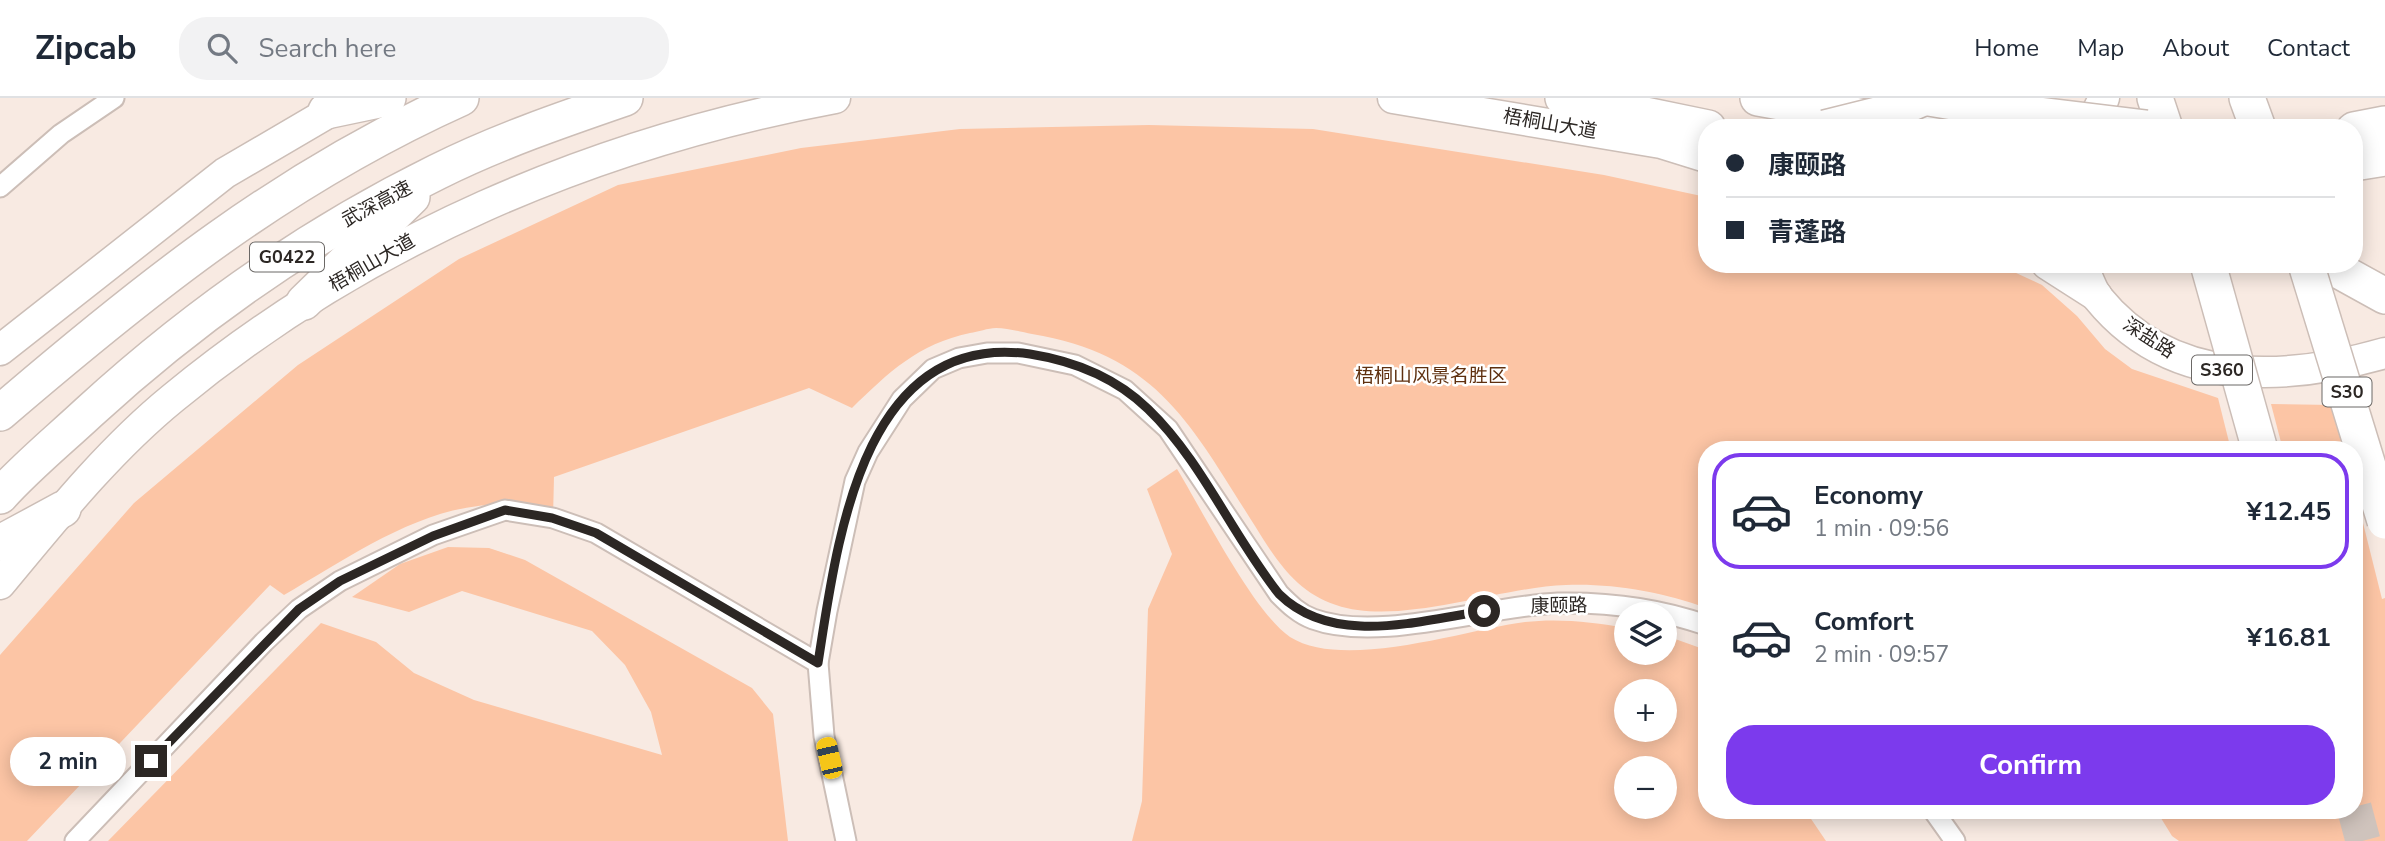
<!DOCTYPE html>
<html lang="en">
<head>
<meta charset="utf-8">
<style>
  :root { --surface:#fff; --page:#f2f2f3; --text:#1f2937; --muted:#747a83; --line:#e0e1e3; --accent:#7c3aed }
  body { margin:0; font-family:"Nunito Sans","Noto Sans SC",sans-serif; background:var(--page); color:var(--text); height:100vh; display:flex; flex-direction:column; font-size:26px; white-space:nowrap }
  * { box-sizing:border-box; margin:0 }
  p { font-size:23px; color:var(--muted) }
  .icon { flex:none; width:38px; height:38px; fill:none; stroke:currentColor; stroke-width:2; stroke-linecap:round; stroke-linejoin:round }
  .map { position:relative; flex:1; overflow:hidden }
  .side { position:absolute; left:1698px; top:343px; width:665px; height:378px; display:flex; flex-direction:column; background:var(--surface); border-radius:28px; box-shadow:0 4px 18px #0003 }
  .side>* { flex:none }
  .banner { position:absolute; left:1698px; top:21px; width:665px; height:154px; border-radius:28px; box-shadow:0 4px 18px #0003; display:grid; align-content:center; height:154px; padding:0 28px; background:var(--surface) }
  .tools { position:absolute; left:1614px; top:504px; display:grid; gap:14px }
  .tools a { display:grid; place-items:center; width:63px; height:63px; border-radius:50%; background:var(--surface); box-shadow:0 4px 18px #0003; font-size:35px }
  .end { position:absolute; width:32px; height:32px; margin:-16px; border:9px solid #2c2724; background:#fff; box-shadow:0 0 0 4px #fff }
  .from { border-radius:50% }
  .bubble { position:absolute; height:49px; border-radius:24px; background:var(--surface); box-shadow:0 4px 18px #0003; font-size:23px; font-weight:700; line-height:49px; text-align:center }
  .car { position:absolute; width:21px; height:42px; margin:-21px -10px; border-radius:9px; box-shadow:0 0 5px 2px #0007; background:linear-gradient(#f5c518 24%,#345 0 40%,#f5c518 0 76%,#345 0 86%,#f5c518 0) }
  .banner b { display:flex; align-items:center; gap:24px; height:66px; font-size:26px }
  .banner b+b { border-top:2px solid var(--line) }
  .banner i { width:18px; height:18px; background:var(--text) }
  ul { padding:12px 0 0; list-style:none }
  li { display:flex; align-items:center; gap:21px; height:116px; margin:0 14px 10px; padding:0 14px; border:4px solid transparent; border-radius:28px }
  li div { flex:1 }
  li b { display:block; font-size:26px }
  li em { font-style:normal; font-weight:700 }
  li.active { border-color:var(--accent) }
  li>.icon { width:63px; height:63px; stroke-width:1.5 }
  .action { display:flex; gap:14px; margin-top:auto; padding:14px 28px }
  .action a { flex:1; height:80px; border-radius:28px; background:var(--accent); color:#fff; font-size:28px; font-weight:700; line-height:80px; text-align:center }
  header { display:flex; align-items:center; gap:42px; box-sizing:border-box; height:98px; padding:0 35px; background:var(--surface); border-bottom:2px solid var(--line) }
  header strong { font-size:33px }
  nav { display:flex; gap:38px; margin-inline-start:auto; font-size:24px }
  .search { width:490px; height:63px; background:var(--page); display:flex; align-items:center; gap:18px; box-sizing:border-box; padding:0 24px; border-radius:28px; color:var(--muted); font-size:26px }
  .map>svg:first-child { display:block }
  .green { fill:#fcc5a5; fill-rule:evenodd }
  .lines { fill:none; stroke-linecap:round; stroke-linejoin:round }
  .motorway-tunnel { stroke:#cfc3bc; stroke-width:35; stroke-dasharray:35 18; stroke-linecap:butt }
  .minor-casing { stroke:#ccbeb7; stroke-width:23 }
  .primary-casing { stroke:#ccbeb7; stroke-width:33 }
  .motorway-casing { stroke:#ccbeb7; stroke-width:38 }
  .minor { stroke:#fff; stroke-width:19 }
  .primary { stroke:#fff; stroke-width:30 }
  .motorway { stroke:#fff; stroke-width:35 }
  .motorway-bridge-casing { stroke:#ccbeb7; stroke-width:38; stroke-linecap:butt }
  .motorway-bridge { stroke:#fff; stroke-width:35 }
  .route { stroke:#2c2724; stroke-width:9 }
  .labels { text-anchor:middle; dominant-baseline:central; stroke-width:5; stroke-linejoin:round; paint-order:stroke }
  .shield { fill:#fff; stroke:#6b6866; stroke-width:2 }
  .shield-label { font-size:18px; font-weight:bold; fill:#2c2724 }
  .street-label { font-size:19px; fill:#2c2724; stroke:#fff }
  .park-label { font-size:19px; fill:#5f300f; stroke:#fff }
</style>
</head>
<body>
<header>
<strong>Zipcab</strong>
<div class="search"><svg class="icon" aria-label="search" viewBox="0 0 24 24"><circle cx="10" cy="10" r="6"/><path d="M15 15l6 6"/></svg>Search here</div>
<nav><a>Home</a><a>Map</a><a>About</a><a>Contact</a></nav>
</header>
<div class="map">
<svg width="2385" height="743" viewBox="0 0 2385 743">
  <rect width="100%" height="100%" fill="#f8eae2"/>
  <g class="green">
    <path d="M 1149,27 L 1313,31 L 1604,77 L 1706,99 L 1706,166 L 2001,168 L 2042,187 L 2077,218 L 2105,251 L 2132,271 L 2218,300 L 2231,352 L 1706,352 L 1706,510 C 1664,494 1611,485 1566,487 C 1498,489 1400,529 1336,507 C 1296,494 1276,462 1255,428 C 1192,329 1159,257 1032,236 C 1021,234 1008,230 996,230 C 988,230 978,234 970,235 C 918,246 889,274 852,310 L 809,290 L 554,379 L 553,420 C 533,417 497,405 478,408 C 409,416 343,463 284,497 L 270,487 L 27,743 L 0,743 L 0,557 L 134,405 L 298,267 L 459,161 L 618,87 L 801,50 L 960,31 Z"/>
    <path d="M 2271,306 L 2333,307 L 2345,352 L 2283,352 Z"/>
    <path d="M 1177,371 C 1202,412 1254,515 1290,539 C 1344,573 1464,532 1525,524 C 1558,520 1594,524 1626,530 L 1626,555 L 1664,555 L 1664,537 L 1706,552 L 1706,712 L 1805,712 L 1826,743 L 1132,743 L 1142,703 L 1148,511 L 1172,456 L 1147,391 ZM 1626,593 L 1664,593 L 1664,632 L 1626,632 ZM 1626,670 L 1664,670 L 1664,709 L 1626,709 Z"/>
    <path d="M 2354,389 L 2382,501 L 2385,500 L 2385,743 L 2179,743 L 2172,738 L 2156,712 L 2354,712 Z"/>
    <path d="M 448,449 L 489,450 L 525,462 L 752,590 L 773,616 L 788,743 L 108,743 L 321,525 L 376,544 L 414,575 L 474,602 L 662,657 L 651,614 L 625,567 L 592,533 L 462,493 L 409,514 L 352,499 L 400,466 Z"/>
  </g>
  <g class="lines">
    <path class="motorway-tunnel" d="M 2354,709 L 2363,743"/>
    <g class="minor-casing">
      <g id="minor">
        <path d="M 0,89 L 61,36 L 114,0"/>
        <path d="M 1933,712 L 1955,743"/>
        <path d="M 75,743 L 264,544 L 299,511 L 340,483 L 433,437 L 505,412 L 553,420 L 596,435 L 818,565"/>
        <path d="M 846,743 L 824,638 L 818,565 L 827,513 L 855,383 L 868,354 L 902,301 L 933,271 L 959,260 L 987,255 L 1018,255 L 1075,267 L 1125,292 L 1168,331 L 1279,496 C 1289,506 1299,516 1313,521 C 1378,545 1487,508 1558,505 C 1607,504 1660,511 1706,527"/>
      </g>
    </g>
    <g class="primary-casing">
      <g id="primary">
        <path d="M 1393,0 L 1661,45 L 1706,59"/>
        <path d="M 2089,30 L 2104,0"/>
        <path d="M 2047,166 L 2097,198"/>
        <path d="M 2082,166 C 2087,177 2091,191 2098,200 C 2171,290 2284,284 2385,255"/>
        <path d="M 0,252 L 225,75 L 348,3"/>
        <path d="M 0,486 C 54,421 108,353 173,300 C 363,143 593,45 835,0"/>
      </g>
    </g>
    <g class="motorway-casing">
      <g id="motorway">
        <path d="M 1563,0 L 1708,30"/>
        <path d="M 1758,0 L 1927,30"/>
        <path d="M 2155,0 L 2165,30"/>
        <path d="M 2247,0 L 2258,30"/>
        <path d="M 326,13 L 388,0"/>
        <path d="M 2354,32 L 2385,26"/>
        <path d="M 2354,65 L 2385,60"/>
        <path d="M 2327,166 L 2385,198"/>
        <path d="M 304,204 L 412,99"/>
        <path d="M 0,315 C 147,189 283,80 461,0"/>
        <path d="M 0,398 C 27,368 59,342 89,314 C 194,218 309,137 437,74 C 497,44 561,22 625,0"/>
        <path d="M 0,445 L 63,411"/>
      </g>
    </g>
    <use href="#minor" class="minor"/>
    <use href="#primary" class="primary"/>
    <use href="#motorway" class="motorway"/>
    <g class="motorway-bridge-casing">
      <g id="motorway-bridge">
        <path d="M 1929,0 L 2013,14 L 2146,30"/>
        <path d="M 1825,30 L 1893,13 L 1923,0"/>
        <path d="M 2208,166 L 2260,352"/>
        <path d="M 2306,166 L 2385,423"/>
      </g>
    </g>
    <use href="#motorway-bridge" class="motorway-bridge"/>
  </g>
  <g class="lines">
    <path class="route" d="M 151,663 L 299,511 L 340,483 L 433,438 L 505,412 L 552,420 L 596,435 L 818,565 C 837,445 861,232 1030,256 C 1074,263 1115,279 1148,311 C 1202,363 1232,437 1279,496 C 1333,549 1417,523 1484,513"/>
  </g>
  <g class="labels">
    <g class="shield">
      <rect x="250" y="144.5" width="74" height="29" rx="5"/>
      <rect x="2192" y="257.5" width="60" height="29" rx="5"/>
      <rect x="2322.5" y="279.5" width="49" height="29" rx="5"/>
    </g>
    <g class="shield-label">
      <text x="287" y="159">G0422</text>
      <text x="2222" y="272">S360</text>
      <text x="2347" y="294">S30</text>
    </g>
    <g class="street-label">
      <text transform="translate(1550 26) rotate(10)">梧桐山大道</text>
      <text transform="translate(377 106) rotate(-28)">武深高速</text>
      <text transform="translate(372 165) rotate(-30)">梧桐山大道</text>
      <text transform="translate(2149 240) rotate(33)">深盐路</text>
      <text transform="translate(1559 508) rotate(-1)">康颐路</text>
    </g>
    <g class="park-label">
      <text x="1431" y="278">梧桐山风景名胜区</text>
    </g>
  </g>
</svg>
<div class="tools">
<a><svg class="icon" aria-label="layers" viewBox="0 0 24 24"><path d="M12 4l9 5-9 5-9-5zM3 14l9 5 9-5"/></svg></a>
<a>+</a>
<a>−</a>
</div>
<i class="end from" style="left:1484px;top:513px"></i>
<i class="end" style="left:151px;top:663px"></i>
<div class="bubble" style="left:10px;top:639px;width:116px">2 min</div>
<i class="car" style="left:829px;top:660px;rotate:347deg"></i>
<div class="banner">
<b><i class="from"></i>康颐路</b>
<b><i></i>青蓬路</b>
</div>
<section class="side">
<ul>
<li class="active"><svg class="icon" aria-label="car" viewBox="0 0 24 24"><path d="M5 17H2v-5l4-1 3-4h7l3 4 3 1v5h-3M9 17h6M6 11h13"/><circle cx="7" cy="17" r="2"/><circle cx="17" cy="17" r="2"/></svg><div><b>Economy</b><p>1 min · 09:56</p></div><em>¥12.45</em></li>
<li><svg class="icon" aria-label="car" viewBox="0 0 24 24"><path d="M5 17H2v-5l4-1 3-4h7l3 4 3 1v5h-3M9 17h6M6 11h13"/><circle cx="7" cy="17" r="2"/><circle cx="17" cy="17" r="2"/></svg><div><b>Comfort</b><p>2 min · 09:57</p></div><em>¥16.81</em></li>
</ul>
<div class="action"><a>Confirm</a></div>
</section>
</div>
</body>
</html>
